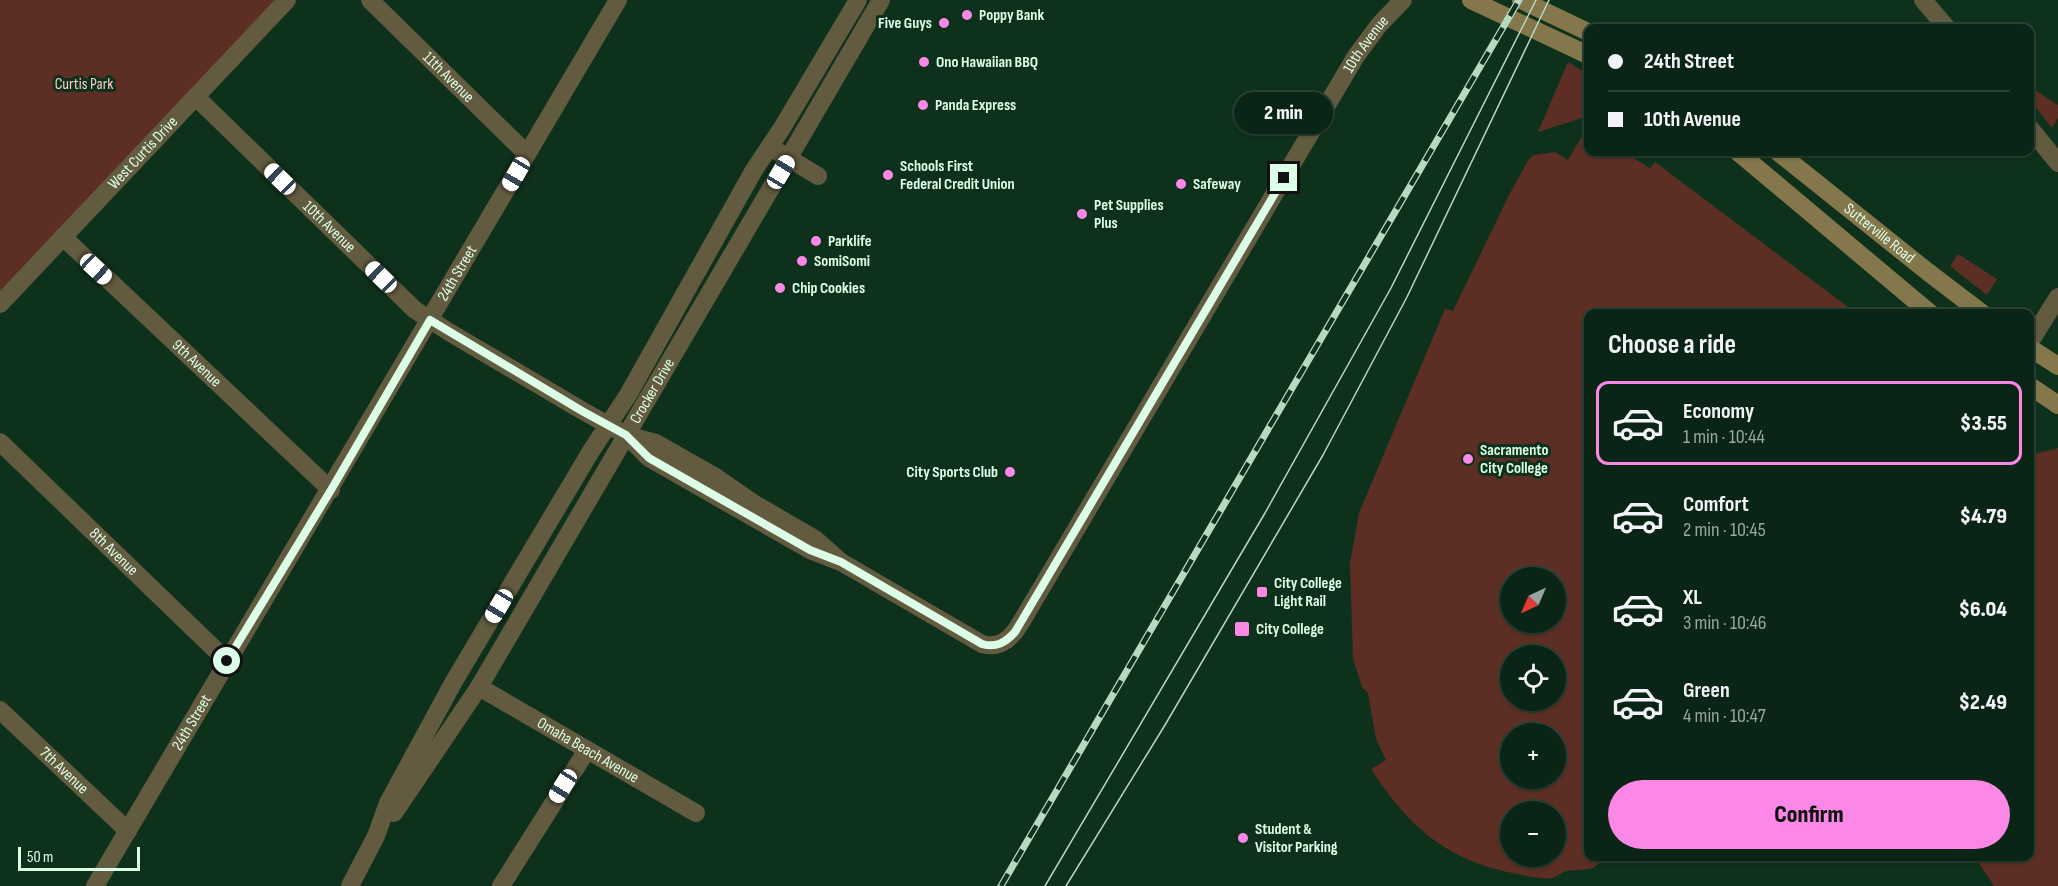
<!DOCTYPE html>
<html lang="en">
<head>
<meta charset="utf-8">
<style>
  :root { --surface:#0a2515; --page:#132d1e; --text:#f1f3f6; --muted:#99a5a0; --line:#2a4234; --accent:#fb87e6 }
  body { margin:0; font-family:"Sofia Sans Condensed",sans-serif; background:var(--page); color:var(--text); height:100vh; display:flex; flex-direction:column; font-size:22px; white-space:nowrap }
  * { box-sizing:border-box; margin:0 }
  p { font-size:20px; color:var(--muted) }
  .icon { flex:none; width:33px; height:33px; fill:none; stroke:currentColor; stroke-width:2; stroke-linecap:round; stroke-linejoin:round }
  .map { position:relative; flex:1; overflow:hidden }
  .drawer { position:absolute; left:1584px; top:309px; width:450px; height:552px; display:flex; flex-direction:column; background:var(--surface); border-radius:12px; box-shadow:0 2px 4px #0004,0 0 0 2px var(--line) }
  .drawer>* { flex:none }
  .top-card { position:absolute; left:1584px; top:24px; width:450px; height:132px; border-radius:12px; box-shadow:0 2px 4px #0004,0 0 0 2px var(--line); display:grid; align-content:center; height:132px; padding:0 24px; background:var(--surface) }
  .needle { width:39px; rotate:224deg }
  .buttons { position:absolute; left:1500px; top:567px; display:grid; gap:12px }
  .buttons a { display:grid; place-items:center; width:66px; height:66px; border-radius:50%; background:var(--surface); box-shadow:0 2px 4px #0004,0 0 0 2px var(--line); font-size:30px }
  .scale { position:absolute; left:18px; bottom:15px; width:122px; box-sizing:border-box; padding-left:6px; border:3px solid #ddfee6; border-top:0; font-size:16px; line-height:21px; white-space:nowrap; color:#ddfee6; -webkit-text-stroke:4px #0e311c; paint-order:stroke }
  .end { position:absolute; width:27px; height:27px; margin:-14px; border:8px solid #ddfee6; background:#111; box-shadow:0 0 0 3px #111 }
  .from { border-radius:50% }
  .bubble { position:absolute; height:42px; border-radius:21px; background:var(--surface); box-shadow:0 2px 4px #0004,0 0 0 2px var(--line); font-size:20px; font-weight:800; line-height:42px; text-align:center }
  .car { position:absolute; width:18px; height:36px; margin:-18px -9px; border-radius:8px; box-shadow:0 0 4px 2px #0007; background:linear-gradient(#fff 24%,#345 0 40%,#fff 0 76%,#345 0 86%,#fff 0) }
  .top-card b { display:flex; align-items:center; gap:21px; height:57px; font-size:22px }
  .top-card b+b { border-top:2px solid var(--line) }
  .top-card i { width:15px; height:15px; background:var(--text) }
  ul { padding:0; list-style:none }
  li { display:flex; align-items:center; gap:18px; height:84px; margin:0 12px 9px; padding:0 12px; border:3px solid transparent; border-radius:12px }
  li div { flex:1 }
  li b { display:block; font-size:22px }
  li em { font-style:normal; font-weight:800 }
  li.selected { border-color:var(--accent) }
  li>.icon { width:54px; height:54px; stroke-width:1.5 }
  h2 { padding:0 24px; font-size:27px; line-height:72px }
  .button { display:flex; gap:12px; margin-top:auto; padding:12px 24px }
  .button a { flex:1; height:69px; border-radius:36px; background:var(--accent); color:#111; font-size:24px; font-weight:800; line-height:69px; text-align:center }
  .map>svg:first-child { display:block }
  .green { fill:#5d2f24; fill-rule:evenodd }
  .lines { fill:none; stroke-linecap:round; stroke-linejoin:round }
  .minor { stroke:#635b40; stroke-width:18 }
  .tertiary { stroke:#635b40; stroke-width:18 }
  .secondary { stroke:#83774b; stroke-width:18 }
  .tram { stroke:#b7d9c1; stroke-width:1.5 }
  .rail-casing { stroke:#b7d9c1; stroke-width:7 }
  .rail { stroke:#0e311c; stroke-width:4.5; stroke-dasharray:14; stroke-linecap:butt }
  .route { stroke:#ddfee6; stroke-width:8 }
  .poi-dot { fill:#fb87e6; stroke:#0e311c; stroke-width:2 }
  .labels { text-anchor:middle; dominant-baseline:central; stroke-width:6; stroke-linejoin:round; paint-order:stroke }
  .poi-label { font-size:16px; font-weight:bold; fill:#ddfee6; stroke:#0e311c; text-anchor:start }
  .street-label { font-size:16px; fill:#ddfee6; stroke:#0e311c }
  .park-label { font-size:16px; fill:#facdc2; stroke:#0e311c }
</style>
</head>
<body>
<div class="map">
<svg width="2058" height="886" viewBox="0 0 2058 886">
  <rect width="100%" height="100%" fill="#0e311c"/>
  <g class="green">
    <path d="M 0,0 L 278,0 L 0,296 Z"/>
    <path d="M 1568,62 L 1588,74 L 1588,116 L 1538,132 Z"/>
    <path d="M 2030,87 L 2058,105 L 2058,118 L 2052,128 L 2030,100 Z"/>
    <path d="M 1586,129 L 1588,131 L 1588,152 L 1623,152 L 1650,168 L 1655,162 L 1856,313 L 1588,314 L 1588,856 L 1608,857 C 1603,860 1595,868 1589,869 C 1581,870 1573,870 1566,871 C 1561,873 1558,876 1553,878 C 1544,880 1522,875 1512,873 C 1446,860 1407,825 1371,769 L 1386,760 L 1376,739 L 1368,693 L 1362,687 L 1353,659 L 1350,564 L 1359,513 L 1445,309 L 1453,311 L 1509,195 L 1529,159 L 1534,155 L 1555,152 L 1568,160 ZM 1510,578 L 1556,578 L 1556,622 L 1510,622 ZM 1510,656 L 1556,656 L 1556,700 L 1510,700 ZM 1510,734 L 1556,734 L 1556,778 L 1510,778 ZM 1510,812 L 1556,812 L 1556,856 L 1510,856 Z"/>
    <path d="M 1958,254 L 1997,279 L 1987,295 L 1950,266 Z"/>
    <path d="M 2058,448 L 2058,886 L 1994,886 L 1975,857 L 2030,856 L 2030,455 Z"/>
  </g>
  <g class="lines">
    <g class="minor">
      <path id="s1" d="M 370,0 L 527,154"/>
      <path id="s2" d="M 196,97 L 415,310 L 449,332 L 583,411 L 626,435 L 656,443 L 714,476 L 753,503 L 815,539 L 841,562 L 810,550 L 649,458 L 626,435"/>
      <path d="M 770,147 L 818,176"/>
      <path id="s3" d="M 63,237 L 331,490"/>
      <path id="s4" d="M 0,304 L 287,0"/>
      <path id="s5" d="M 0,442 L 227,661"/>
      <path id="s6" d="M 841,562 L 982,644 C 1000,649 1011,639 1020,624 L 1356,56 L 1379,25 L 1403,0"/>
      <path id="s7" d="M 479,687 L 696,813"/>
      <path id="s8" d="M 0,710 L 128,831"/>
      <path id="s9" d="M 95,886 C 269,591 444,296 618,0"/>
      <path d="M 501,886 L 587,750"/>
    </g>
    <g class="tertiary">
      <path d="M 1923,0 L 1947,28"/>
      <path d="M 2030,128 L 2058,163"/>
      <path d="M 2030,342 L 2058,297"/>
      <path id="s10" d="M 394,813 L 479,687 L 881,0"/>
      <path d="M 350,886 L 376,836 L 388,803 L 453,683 L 591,451 L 628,395 L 754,170 L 782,128 L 858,0"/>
    </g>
    <g class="secondary">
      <path d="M 1471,0 L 1588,55"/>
      <path d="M 1521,0 L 1588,32"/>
      <path d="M 1738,152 L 1931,314"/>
      <path id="s11" d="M 1778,152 L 1928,272 L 1983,314"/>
      <path d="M 2030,348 L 2058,366"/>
      <path d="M 2030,386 L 2058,405"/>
    </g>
    <g class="tram">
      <path d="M 1045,886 L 1265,513 L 1391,288 L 1536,0"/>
      <path d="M 1066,886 L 1165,725 L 1323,455 L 1407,297 L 1549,0"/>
    </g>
    <g class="rail-casing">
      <path id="rail" d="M 1001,886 L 1519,0"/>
    </g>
    <use href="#rail" class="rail"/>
  </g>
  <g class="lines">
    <path class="route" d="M 227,661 L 331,490 L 430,320 L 582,411 L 626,435 L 649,458 L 810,550 L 841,562 L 982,644 C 996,648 1005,643 1015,632 L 1284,178"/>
  </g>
  <g class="poi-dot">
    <circle cx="967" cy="15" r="6"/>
    <circle cx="944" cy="23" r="6"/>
    <circle cx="924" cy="62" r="6"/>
    <circle cx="923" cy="105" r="6"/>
    <circle cx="888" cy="175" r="6"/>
    <circle cx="1181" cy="184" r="6"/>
    <circle cx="1082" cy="214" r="6"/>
    <circle cx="816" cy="241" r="6"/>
    <circle cx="802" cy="261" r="6"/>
    <circle cx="780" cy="288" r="6"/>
    <circle cx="1468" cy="459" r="6"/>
    <circle cx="1010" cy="472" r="6"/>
    <rect x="1256" y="586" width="12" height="12" rx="3"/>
    <rect x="1234" y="621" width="16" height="16" rx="3"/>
    <circle cx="1243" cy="838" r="6"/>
  </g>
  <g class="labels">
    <g class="poi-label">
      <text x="979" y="15">Poppy Bank</text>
      <text x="932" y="23" text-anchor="end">Five Guys</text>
      <text x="936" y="62">Ono Hawaiian BBQ</text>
      <text x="935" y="105">Panda Express</text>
      <text x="900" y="166">Schools First<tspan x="900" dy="18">Federal Credit Union</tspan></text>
      <text x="1193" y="184">Safeway</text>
      <text x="1094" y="205">Pet Supplies<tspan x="1094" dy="18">Plus</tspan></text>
      <text x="828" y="241">Parklife</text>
      <text x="814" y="261">SomiSomi</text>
      <text x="792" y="288">Chip Cookies</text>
      <text x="1480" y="450">Sacramento<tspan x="1480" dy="18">City College</tspan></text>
      <text x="998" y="472" text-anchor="end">City Sports Club</text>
      <text x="1274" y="583">City College<tspan x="1274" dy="18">Light Rail</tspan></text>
      <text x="1256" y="629">City College</text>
      <text x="1255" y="829">Student &amp;<tspan x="1255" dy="18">Visitor Parking</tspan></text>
    </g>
    <g class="street-label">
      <text stroke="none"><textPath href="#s6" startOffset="885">10th Avenue</textPath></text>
      <text stroke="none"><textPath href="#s1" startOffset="110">11th Avenue</textPath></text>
      <text stroke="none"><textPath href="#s4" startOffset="208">West Curtis Drive</textPath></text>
      <text stroke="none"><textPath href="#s2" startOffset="186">10th Avenue</textPath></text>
      <text stroke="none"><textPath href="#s11" startOffset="130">Sutterville Road</textPath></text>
      <text stroke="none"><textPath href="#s9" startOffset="712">24th Street</textPath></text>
      <text stroke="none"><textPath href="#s3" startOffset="184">9th Avenue</textPath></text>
      <text stroke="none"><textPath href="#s10" startOffset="495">Crocker Drive</textPath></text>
      <text stroke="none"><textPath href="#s5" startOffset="158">8th Avenue</textPath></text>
      <text stroke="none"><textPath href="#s9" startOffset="190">24th Street</textPath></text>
      <text stroke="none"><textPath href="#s7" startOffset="126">Omaha Beach Avenue</textPath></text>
      <text stroke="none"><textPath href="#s8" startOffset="88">7th Avenue</textPath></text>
    </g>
    <g class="park-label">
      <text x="84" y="84">Curtis Park</text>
    </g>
  </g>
</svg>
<div class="buttons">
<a><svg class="needle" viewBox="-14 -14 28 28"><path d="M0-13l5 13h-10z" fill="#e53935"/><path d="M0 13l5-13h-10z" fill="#99a5a0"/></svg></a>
<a><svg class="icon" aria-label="locate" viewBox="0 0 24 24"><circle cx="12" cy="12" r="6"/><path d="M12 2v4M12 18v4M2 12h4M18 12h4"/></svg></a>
<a>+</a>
<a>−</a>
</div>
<div class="scale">50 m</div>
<i class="end from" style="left:227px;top:661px"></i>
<i class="end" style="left:1284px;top:178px"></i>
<div class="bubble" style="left:1234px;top:92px;width:99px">2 min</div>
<i class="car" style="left:781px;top:172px;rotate:31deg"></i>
<i class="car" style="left:516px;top:174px;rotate:210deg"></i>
<i class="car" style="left:280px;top:179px;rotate:314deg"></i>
<i class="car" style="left:96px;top:269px;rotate:133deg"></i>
<i class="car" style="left:381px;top:277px;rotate:314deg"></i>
<i class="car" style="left:499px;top:606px;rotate:211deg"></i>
<i class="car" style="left:563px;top:786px;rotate:212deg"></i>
<div class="top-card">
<b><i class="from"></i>24th Street</b>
<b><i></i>10th Avenue</b>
</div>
<section class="drawer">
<h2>Choose a ride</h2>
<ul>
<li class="selected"><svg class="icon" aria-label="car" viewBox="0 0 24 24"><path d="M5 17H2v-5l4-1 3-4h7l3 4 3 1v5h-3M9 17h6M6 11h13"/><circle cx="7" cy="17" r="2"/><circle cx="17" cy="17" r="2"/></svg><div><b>Economy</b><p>1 min · 10:44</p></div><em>$3.55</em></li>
<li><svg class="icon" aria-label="car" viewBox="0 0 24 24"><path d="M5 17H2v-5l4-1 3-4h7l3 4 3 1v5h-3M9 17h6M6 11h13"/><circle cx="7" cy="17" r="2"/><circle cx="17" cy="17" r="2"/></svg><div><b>Comfort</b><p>2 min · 10:45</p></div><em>$4.79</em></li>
<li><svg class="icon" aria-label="car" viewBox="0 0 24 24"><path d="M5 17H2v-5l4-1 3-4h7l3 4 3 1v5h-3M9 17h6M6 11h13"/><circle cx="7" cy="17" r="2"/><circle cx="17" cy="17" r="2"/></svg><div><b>XL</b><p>3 min · 10:46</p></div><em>$6.04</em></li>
<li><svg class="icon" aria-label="car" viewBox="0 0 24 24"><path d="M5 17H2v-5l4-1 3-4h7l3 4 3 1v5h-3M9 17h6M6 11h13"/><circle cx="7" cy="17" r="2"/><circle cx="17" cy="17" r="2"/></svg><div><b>Green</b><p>4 min · 10:47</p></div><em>$2.49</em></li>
</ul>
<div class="button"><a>Confirm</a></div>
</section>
</div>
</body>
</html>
